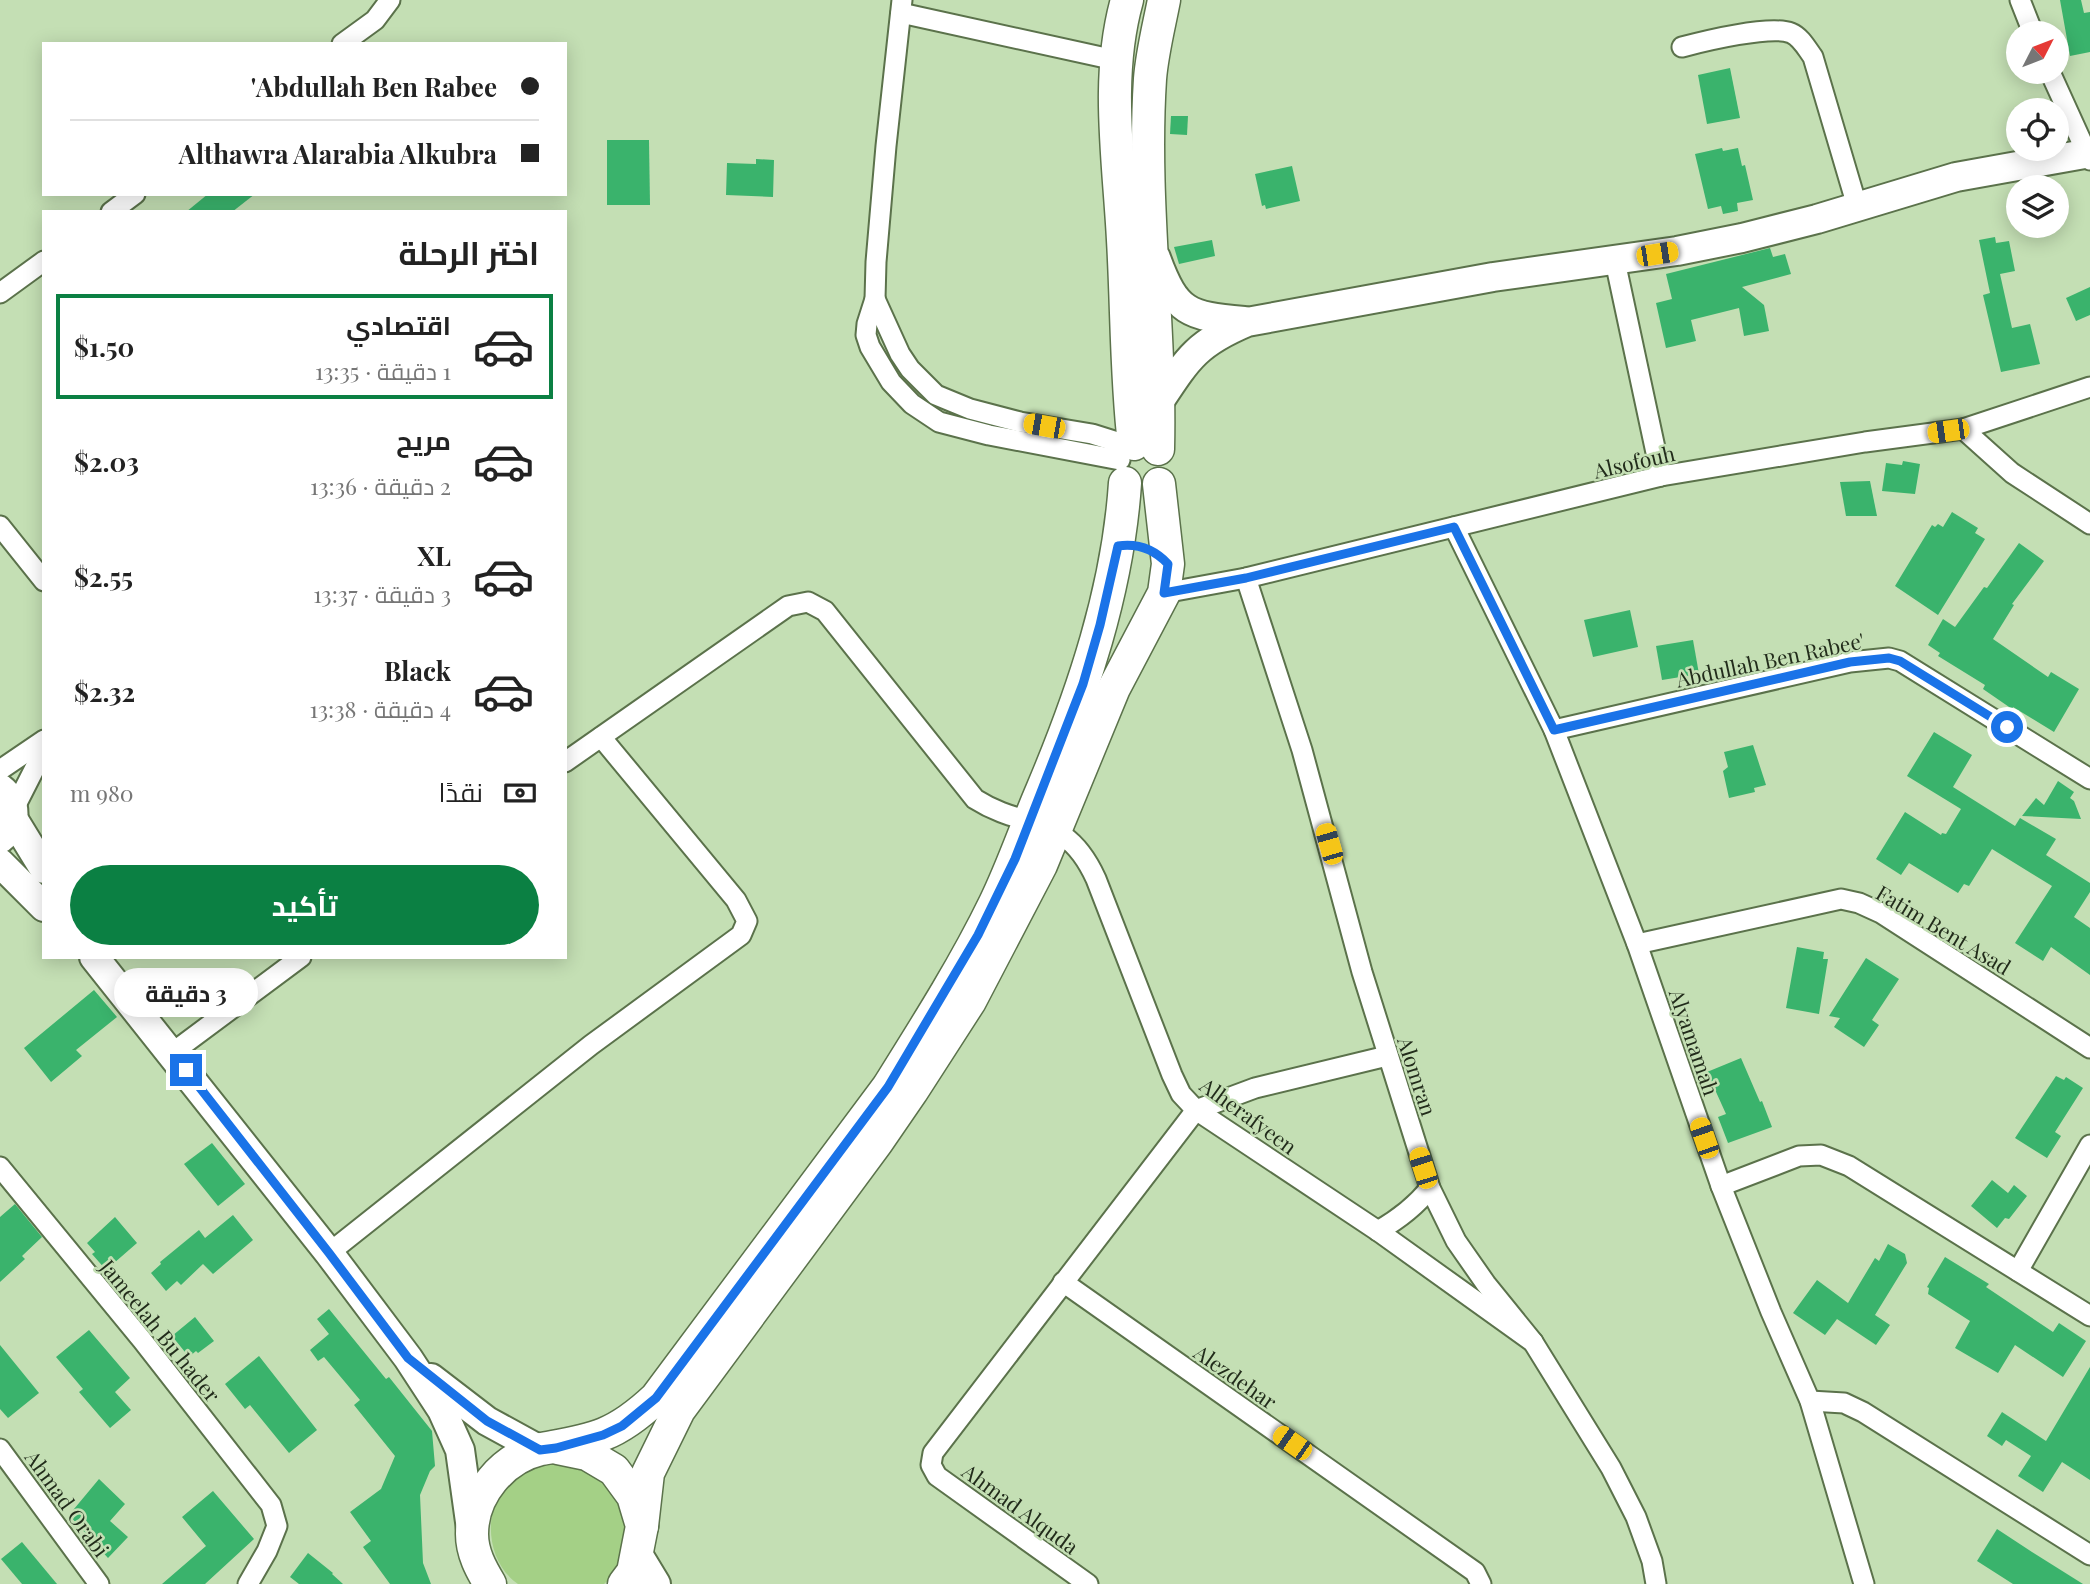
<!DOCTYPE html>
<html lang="ar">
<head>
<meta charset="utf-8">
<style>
  :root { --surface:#fff; --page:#f2f2f2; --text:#222; --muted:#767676; --line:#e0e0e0; --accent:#0b8043 }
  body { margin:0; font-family:"Playfair Display",Cairo,serif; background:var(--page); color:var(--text); direction:rtl; height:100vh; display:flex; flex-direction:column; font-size:26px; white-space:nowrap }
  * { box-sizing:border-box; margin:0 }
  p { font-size:23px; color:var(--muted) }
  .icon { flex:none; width:38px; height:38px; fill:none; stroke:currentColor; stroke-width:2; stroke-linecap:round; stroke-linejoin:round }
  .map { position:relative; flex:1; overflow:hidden; direction:ltr }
  .details { position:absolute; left:42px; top:210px; width:525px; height:749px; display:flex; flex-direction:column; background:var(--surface); border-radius:0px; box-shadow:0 4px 18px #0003; direction:rtl }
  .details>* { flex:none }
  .banner { position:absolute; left:42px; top:42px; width:525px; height:154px; border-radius:0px; box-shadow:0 4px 18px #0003; direction:rtl; display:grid; align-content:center; height:154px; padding:0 28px; background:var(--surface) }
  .needle { width:46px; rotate:48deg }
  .controls { position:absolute; left:2006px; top:21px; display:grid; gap:14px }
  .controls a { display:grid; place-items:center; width:63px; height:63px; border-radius:50%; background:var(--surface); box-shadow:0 4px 18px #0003; font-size:35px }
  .end { position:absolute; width:32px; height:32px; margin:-16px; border:9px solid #1a73e8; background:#fff; box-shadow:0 0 0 4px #fff }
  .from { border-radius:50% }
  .bubble { position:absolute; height:49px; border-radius:24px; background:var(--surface); box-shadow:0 4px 18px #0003; font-size:23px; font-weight:700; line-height:49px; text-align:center; direction:rtl }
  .car { position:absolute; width:21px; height:42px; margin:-21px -10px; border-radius:9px; box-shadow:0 0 5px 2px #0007; background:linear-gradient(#f5c518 24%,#345 0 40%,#f5c518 0 76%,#345 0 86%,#f5c518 0) }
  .banner b { display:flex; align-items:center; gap:24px; height:66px; font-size:26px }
  .banner b+b { border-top:2px solid var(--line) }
  .banner i { width:18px; height:18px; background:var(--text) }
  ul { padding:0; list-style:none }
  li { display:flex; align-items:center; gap:21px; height:105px; margin:0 14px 10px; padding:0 14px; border:4px solid transparent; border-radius:0px }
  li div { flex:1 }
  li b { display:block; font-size:26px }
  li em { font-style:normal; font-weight:700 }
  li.current { border-color:var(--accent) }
  li>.icon { width:63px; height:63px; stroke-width:1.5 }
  h2 { padding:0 28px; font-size:32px; line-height:84px }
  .pay { display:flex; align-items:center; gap:18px; height:77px; padding:0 28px; font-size:26px }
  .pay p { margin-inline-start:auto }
  .cta { display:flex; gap:14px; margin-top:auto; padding:14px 28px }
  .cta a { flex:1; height:80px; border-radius:42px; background:var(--accent); color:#fff; font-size:28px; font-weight:700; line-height:80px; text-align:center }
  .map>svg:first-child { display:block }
  .green { fill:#a4d086 }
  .building { fill:#3ab36c }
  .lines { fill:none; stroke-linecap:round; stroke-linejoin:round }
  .street-casing { stroke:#5b724b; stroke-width:23 }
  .secondary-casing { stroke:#5b724b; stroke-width:32 }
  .primary-casing { stroke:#5b724b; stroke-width:35 }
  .street { stroke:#fff; stroke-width:19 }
  .secondary { stroke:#fff; stroke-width:28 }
  .primary { stroke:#fff; stroke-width:32 }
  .route { stroke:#1a73e8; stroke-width:9 }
  .labels { text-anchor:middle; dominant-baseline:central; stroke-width:5; stroke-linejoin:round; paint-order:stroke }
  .street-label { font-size:21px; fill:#222c1b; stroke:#c4dfb4 }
</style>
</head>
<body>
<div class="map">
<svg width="2090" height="1584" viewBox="0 0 2090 1584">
  <rect width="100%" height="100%" fill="#c4dfb4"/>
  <path class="green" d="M 550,1460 L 574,1460 L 615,1484 L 631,1528 L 617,1572 L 604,1584 L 518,1584 C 486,1562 481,1508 510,1481 C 520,1471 538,1466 550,1460 Z"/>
  <g class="building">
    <path d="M 2060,0 L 2081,0 L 2084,13 L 2090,12 L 2090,52 L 2070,56 Z"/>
    <path d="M 1730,68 L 1740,118 L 1707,124 L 1698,75 Z"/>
    <path d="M 1171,116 L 1188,116 L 1187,135 L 1170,134 Z"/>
    <path d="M 607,140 L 649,140 L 650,205 L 607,205 Z"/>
    <path d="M 1722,148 L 1723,151 L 1738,148 L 1742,166 L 1745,165 L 1753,200 L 1737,203 L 1738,211 L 1723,214 L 1721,206 L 1708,209 L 1695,154 Z"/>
    <path d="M 756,159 L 774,160 L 773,197 L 726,195 L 727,163 L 756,164 Z"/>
    <path d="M 1292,166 L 1300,201 L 1266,209 L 1265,205 L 1262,206 L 1255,174 Z"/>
    <path d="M 208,194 L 255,194 L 232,212 L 186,212 Z"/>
    <path d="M 1995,237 L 1996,243 L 2009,241 L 2015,271 L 2000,274 L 2012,328 L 2030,324 L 2040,364 L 2001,372 L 1983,295 L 1990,293 L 1979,240 Z"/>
    <path d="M 1212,240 L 1215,256 L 1179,264 L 1174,247 Z"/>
    <path d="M 1770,248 L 1773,257 L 1785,254 L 1791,274 L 1742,287 L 1764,305 L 1769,331 L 1744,336 L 1739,308 L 1691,320 L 1696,341 L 1666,348 L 1656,303 L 1672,299 L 1666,274 Z"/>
    <path d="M 2090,287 L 2090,315 L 2076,321 L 2066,298 Z"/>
    <path d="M 1903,461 L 1920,464 L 1915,494 L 1882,491 L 1886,463 L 1902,465 Z"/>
    <path d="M 1870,481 L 1877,516 L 1846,516 L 1840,482 Z"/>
    <path d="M 1952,512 L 1978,528 L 1975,533 L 1985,539 L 1938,615 L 1895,586 L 1932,525 L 1935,527 L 1938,524 L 1943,527 Z"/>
    <path d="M 2019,543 L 2044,561 L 2012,604 L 2014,605 L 1993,639 L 2048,677 L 2051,672 L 2079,689 L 2054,732 L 2013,707 L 2012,709 L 1983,689 L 1985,685 L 1938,656 L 1940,653 L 1928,645 L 1943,619 L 1955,627 L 1984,587 L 1987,588 Z"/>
    <path d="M 1630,610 L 1638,647 L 1593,657 L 1584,620 Z"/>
    <path d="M 1693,640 L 1699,674 L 1662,680 L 1656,646 Z"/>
    <path d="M 1934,732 L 1972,755 L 1953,787 L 2015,826 L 2020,818 L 2056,839 L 2046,855 L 2090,883 L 2090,892 L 2074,917 L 2090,928 L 2090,975 L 2051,947 L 2043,961 L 2015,943 L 2052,886 L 1992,849 L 1969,886 L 1964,884 L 1958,893 L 1909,863 L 1901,875 L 1876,859 L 1905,812 L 1941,835 L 1942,833 L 1946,834 L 1961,809 L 1907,776 Z"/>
    <path d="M 1753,745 L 1766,785 L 1754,788 L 1755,792 L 1729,798 L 1723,771 L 1728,767 L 1724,752 Z"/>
    <path d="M 2058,781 L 2074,792 L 2070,798 L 2074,801 L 2081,819 L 2022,816 L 2036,798 L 2044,805 Z"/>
    <path d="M 1797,947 L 1824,952 L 1823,959 L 1828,959 L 1819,1014 L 1786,1008 Z"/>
    <path d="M 1866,958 L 1899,979 L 1872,1020 L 1879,1025 L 1864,1047 L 1834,1027 L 1840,1018 L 1829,1016 Z"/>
    <path d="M 94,990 L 117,1017 L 76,1050 L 82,1056 L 51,1082 L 24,1048 Z"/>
    <path d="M 1741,1058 L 1760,1102 L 1762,1101 L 1772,1127 L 1728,1143 L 1718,1117 L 1726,1114 L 1707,1072 Z"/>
    <path d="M 2056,1076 L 2064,1080 L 2066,1077 L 2083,1088 L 2055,1132 L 2061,1136 L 2047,1158 L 2015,1138 Z"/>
    <path d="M 212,1143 L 245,1184 L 218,1206 L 184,1164 Z"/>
    <path d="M 1992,1180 L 2008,1193 L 2014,1185 L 2027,1196 L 2009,1219 L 2005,1218 L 1997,1228 L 1971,1206 Z"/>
    <path d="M 15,1204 L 42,1237 L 22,1256 L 25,1259 L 0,1282 L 0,1217 Z"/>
    <path d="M 233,1215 L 253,1240 L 213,1274 L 203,1264 L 181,1285 L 177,1281 L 166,1291 L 151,1273 L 161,1264 L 160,1262 L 199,1230 L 205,1238 Z"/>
    <path d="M 115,1217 L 137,1243 L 106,1270 L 92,1254 L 95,1252 L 87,1243 Z"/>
    <path d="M 1888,1244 L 1905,1254 L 1907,1263 L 1875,1315 L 1890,1325 L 1876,1345 L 1837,1319 L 1825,1335 L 1793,1313 L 1817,1280 L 1848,1303 L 1875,1258 L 1879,1261 Z"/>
    <path d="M 1945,1257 L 1989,1284 L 1986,1287 L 2053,1332 L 2059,1323 L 2086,1341 L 2063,1377 L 2015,1345 L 1998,1373 L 1955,1348 L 1970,1321 L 1928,1294 L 1929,1288 L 1927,1287 Z"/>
    <path d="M 329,1309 L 386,1379 L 389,1377 L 432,1431 L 435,1466 L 430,1471 L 420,1495 L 423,1563 L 431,1584 L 390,1584 L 363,1547 L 371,1541 L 350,1512 L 381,1489 L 395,1456 L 354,1405 L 360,1400 L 324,1357 L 318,1361 L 310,1350 L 329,1334 L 317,1319 Z"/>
    <path d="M 195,1317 L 214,1341 L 198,1353 L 196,1351 L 189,1357 L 172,1336 Z"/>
    <path d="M 89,1330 L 130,1378 L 115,1392 L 131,1410 L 110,1428 L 79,1392 L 83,1389 L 56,1357 Z"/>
    <path d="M 0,1345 L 39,1393 L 8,1418 L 0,1409 Z"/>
    <path d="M 259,1356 L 317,1430 L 289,1453 L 250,1405 L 245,1409 L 225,1384 Z"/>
    <path d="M 2090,1367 L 2090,1480 L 2062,1462 L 2043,1492 L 2018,1476 L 2031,1456 L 2006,1440 L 2002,1446 L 1987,1436 L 2002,1412 L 2046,1441 Z"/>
    <path d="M 99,1479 L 125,1504 L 110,1521 L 128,1537 L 108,1558 L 69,1515 Z"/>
    <path d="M 213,1491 L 254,1539 L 205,1584 L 162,1584 L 206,1546 L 182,1517 Z"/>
    <path d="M 1997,1529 L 2032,1552 L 2083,1584 L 2013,1584 L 1977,1561 Z"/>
    <path d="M 22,1542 L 57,1584 L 22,1584 L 1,1559 Z"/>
    <path d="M 308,1553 L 333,1573 L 332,1574 L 343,1584 L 299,1584 L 290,1577 Z"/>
  </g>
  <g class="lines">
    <g class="street-casing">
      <g id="street">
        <path d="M 902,0 L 886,146 L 876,262 L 875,299 L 867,324 L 866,335 L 870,347 L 891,382 L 912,404 L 939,422 L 989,435 L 1120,460"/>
        <path d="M 2020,0 L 2033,33"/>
        <path d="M 901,13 L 1115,60"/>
        <path d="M 342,44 L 375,20 L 390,0"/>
        <path d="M 1682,47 C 1705,41 1771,25 1791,33 C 1801,37 1807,49 1813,57 L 1857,206"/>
        <path d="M 2050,72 L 2090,160"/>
        <path d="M 111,212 L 135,194"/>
        <path d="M 1615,261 L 1661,476"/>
        <path d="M 0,293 L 44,261"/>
        <path d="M 875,299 L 900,354 L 910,369 L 936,395 L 970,409 L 1020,422 L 1092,434 L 1130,446"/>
        <path d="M 1963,429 L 2090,387"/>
        <path d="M 0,526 L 44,581"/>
        <path d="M 1454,527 L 1554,730 L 1637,944 L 1721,1186 L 1771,1312 L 1810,1401 L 1864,1584"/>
        <path d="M 1246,578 L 1302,750 L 1362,972 L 1430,1188 L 1456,1241 L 1486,1284 L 1533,1342 L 1611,1468 L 1636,1517 L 1652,1561 L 1656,1584"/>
        <path d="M 1164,593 L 1246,578 L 1661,476 L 1865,442 L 1963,429 L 2012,473 L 2090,524"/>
        <path d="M 1554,730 L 1850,662 L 1889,658 L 1900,661 L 2090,779"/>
        <path d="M 565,762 L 788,606 L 808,602 L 825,611 L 975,799 C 1027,832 1065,811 1096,879 L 1172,1075 L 1181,1094 L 1196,1110 L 1378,1231 L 1533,1342"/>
        <path d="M 0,770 L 44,740"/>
        <path d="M 14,809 L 44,750"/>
        <path d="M 1637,944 L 1841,899 L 1859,903 L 1881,913 L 2090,1048"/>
        <path d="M 172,1053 L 301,957"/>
        <path d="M 0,1167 L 142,1340 L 271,1505 L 277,1526 L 267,1551 L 248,1584"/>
        <path d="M 1721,1186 L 1799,1156 L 1821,1155 L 1849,1166 L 2090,1316"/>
        <path d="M 1378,1231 C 1399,1219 1415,1207 1430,1188"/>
        <path d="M 329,1253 L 591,1045 L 741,935 L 747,921 L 736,900 L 601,737"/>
        <path d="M 2018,1271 L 2090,1145"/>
        <path d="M 1063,1282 L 1475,1572 L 1481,1584"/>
        <path d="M 1810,1401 L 1844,1403 L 1863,1412 L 2090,1555"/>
        <path d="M 0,1449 L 99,1584"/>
        <path d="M 1088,1584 L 937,1476 L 931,1465 L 933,1453 L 1196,1110 L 1255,1088 L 1387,1056"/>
      </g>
    </g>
    <g class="secondary-casing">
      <g id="secondary">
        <path d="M 1156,258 C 1176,313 1188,316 1244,321"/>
        <path d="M 1159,402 C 1188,358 1197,343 1247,322 L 1493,277 L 1677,251 L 1742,238 L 1817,219 L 1956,177 L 2090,153"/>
        <path d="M 0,788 C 18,802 18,825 0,839"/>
        <path d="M 14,820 L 44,869"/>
        <path d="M 0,863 L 44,907"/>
        <path d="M 94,957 L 329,1253 L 408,1358 L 442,1410 L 460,1450 L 471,1529"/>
        <path d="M 431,1378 L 487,1421 L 540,1450"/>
        <path d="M 636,1551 L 656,1584"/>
      </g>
    </g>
    <g class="primary-casing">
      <g id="primary">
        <path d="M 1127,0 C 1105,78 1119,161 1123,240 C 1127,308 1126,377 1134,444"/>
        <path d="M 1158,449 C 1161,326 1142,202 1150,79 C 1152,53 1159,26 1164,0"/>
        <path d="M 558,1448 L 587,1454 L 614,1470 L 633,1496 L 642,1526 L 633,1572 L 624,1584"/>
        <path d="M 642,1526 L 648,1473 L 679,1410 L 877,1142 L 912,1091 L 970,1001 L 1041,865 L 1114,688 L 1164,593 L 1168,564 L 1159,484"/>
        <path d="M 490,1584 C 481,1569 472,1553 472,1534 C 472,1494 503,1458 541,1449 C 562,1445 584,1442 604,1434 C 624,1426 640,1413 656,1398 L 888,1087 C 925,1028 965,965 995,903 C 1013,866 1026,827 1042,790 C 1083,693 1118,589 1125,483"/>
      </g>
    </g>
    <use href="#street" class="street"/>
    <use href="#secondary" class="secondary"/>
    <use href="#primary" class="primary"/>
  </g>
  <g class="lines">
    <path class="route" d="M 186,1070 L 329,1253 L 408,1358 L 487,1421 L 540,1450 L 556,1448 L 603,1435 L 622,1426 L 656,1398 L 888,1087 L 978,935 L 1015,859 L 1083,684 L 1100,625 L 1118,546 C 1138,543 1154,549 1168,564 L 1164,593 L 1246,578 L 1454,527 L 1554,730 L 1850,662 L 1889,658 L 1900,661 L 2007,727"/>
  </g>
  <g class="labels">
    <g class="street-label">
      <text transform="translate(1634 461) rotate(-13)">Alsofouh</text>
      <text transform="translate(1770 659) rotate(-12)">Abdullah Ben Rabee'</text>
      <text transform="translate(1944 929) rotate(31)">Fatim Bent Asad</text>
      <text transform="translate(1695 1042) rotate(71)">Alyamamah</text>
      <text transform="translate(1418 1076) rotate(72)">Alomran</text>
      <text transform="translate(1249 1115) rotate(36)">Alherafyeen</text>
      <text transform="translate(161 1330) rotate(51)">Jameelah Bu hader</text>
      <text transform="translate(1236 1376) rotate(35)">Alezdehar</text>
      <text transform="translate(68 1503) rotate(54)">Ahmad Orabi</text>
      <text transform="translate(1021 1508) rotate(36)">Ahmad Alquda</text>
    </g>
  </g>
</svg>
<div class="controls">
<a><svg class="needle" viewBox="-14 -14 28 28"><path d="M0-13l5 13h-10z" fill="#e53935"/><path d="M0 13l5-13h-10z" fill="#767676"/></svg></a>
<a><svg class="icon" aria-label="locate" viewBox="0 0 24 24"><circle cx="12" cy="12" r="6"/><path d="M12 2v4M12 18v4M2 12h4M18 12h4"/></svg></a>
<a><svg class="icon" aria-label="layers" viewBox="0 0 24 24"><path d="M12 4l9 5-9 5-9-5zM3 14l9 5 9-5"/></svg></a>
</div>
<i class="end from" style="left:2007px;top:727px"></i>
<i class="end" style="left:186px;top:1070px"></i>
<div class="bubble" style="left:114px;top:968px;width:144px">3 دقيقة</div>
<i class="car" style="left:1657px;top:254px;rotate:81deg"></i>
<i class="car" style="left:1044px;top:426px;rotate:280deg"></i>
<i class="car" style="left:1948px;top:431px;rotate:262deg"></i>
<i class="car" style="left:1329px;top:844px;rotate:344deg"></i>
<i class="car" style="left:1704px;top:1138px;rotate:341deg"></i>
<i class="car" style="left:1423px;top:1168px;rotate:342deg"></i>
<i class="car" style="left:1292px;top:1443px;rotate:305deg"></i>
<div class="banner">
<b><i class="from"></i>Abdullah Ben Rabee'</b>
<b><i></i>Althawra Alarabia Alkubra</b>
</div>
<section class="details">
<h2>اختر الرحلة</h2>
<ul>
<li class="current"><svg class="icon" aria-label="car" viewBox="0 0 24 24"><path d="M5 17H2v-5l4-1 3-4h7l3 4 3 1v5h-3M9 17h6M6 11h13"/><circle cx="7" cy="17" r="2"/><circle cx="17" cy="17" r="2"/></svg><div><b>اقتصادي</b><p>1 دقيقة · 13:35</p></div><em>$1.50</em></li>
<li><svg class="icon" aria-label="car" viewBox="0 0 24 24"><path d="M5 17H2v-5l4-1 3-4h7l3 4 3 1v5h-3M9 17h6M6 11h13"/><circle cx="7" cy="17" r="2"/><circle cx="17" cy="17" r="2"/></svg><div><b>مريح</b><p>2 دقيقة · 13:36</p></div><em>$2.03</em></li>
<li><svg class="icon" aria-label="car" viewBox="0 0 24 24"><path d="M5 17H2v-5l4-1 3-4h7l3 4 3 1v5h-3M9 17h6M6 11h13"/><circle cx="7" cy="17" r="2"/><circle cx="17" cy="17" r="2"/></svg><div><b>XL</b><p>3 دقيقة · 13:37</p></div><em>$2.55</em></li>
<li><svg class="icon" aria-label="car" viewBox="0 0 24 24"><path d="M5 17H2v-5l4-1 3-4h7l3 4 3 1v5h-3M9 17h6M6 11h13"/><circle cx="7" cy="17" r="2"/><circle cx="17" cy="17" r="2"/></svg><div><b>Black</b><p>4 دقيقة · 13:38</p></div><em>$2.32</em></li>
</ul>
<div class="pay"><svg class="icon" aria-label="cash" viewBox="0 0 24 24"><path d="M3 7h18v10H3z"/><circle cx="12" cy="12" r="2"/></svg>نقدًا<p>980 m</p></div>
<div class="cta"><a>تأكيد</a></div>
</section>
</div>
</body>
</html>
